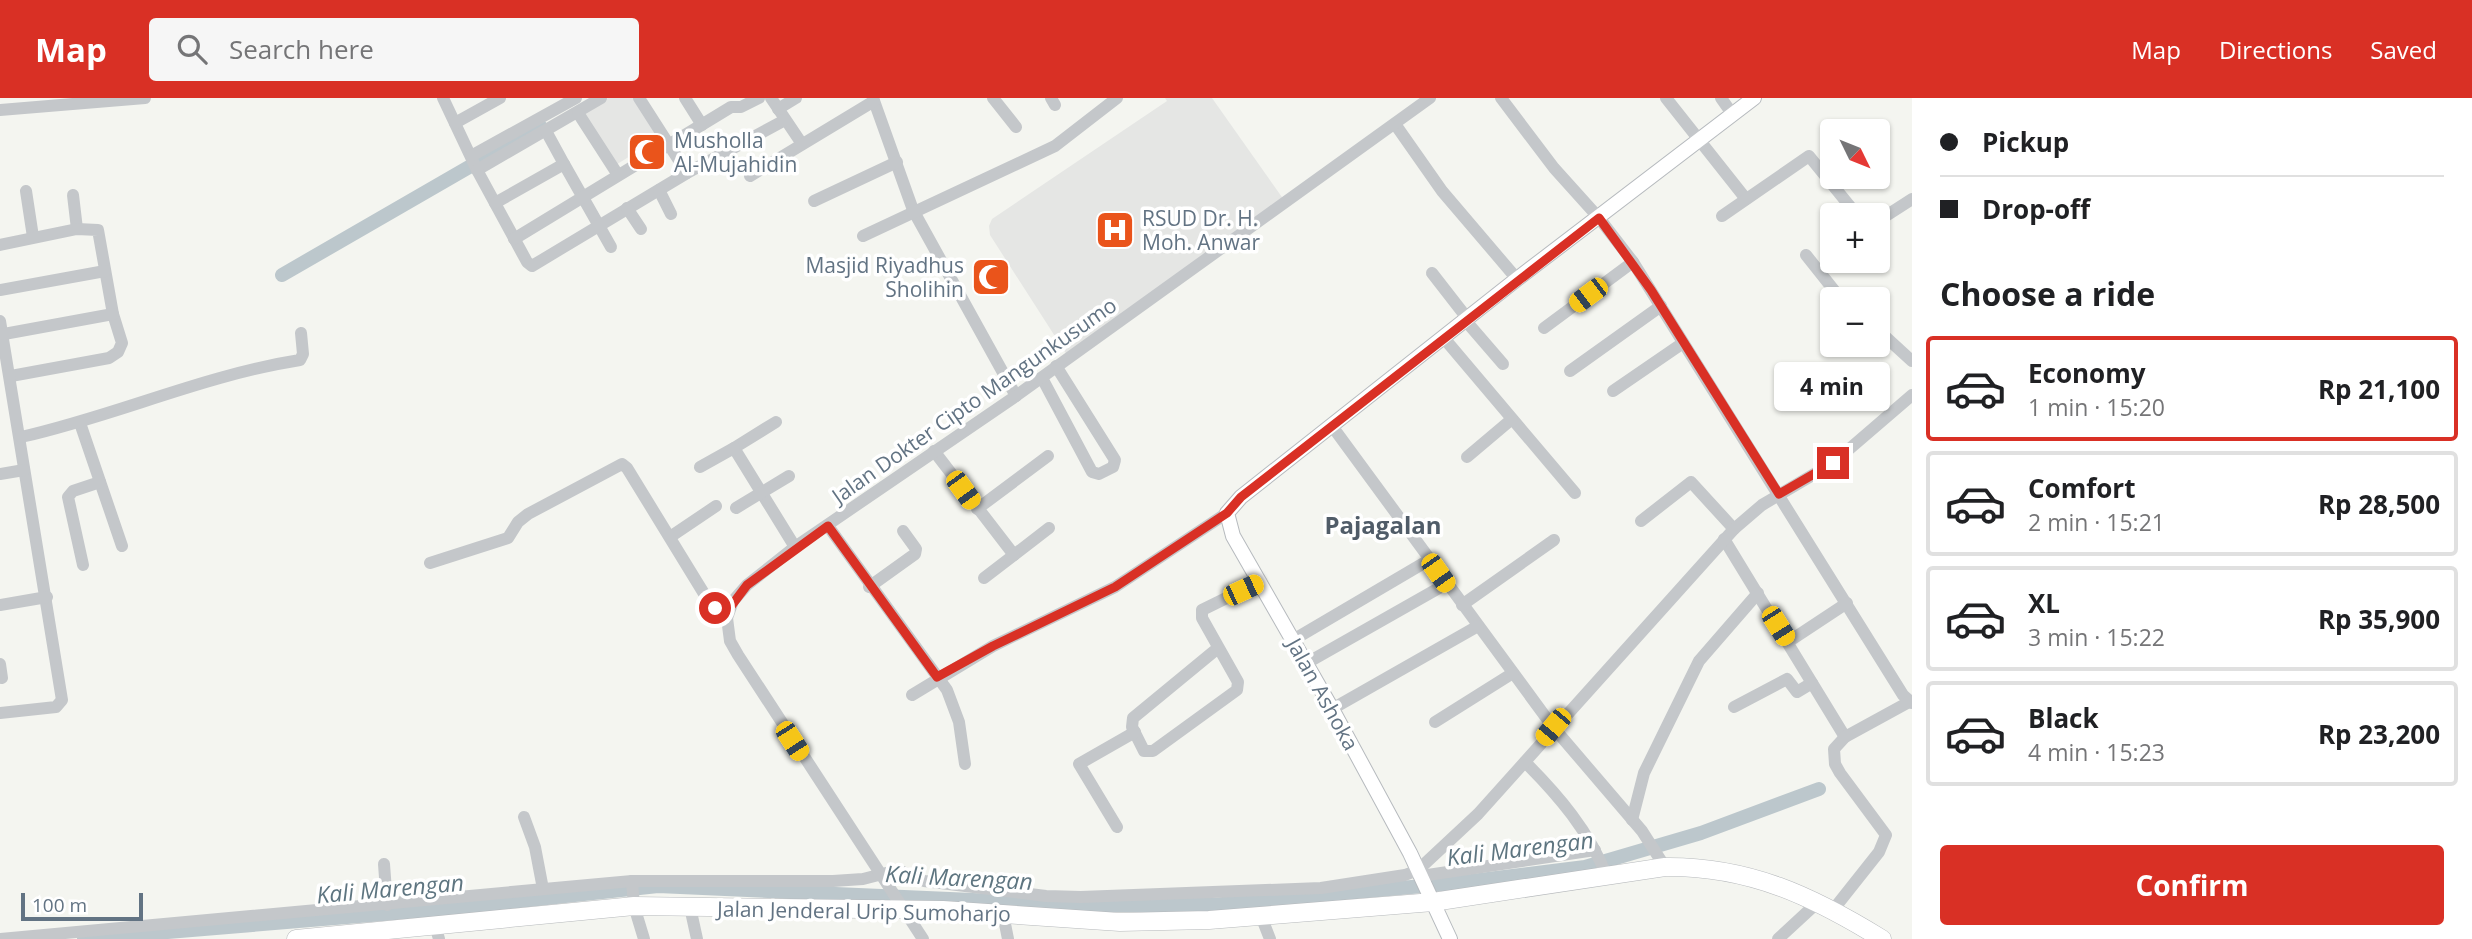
<!DOCTYPE html>
<html lang="en">
<head>
<meta charset="utf-8">
<style>
  :root { --surface:#fff; --page:#f6f6f6; --text:#202124; --muted:#757577; --line:#e0e0e0; --accent:#d93025 }
  body { margin:0; font-family:"Open Sans",sans-serif; background:var(--page); color:var(--text); height:100vh; display:flex; flex-direction:column; font-size:26px; white-space:nowrap }
  * { box-sizing:border-box; margin:0 }
  p { font-size:23px; color:var(--muted) }
  .icon { flex:none; width:38px; height:38px; fill:none; stroke:currentColor; stroke-width:2; stroke-linecap:round; stroke-linejoin:round }
  .map { position:relative; flex:1; overflow:hidden }
  .sheet { display:flex; flex-direction:column; background:var(--surface); width:560px }
  .sheet>* { flex:none }
  .guide { display:grid; align-content:center; height:154px; padding:0 28px; background:var(--surface) }
  .needle { width:46px; rotate:133deg }
  .controls { position:absolute; left:1820px; top:21px; display:grid; gap:14px }
  .controls a { display:grid; place-items:center; width:70px; height:70px; border-radius:7px; background:var(--surface); box-shadow:0 2px 5px #0004; font-size:35px }
  .scale { position:absolute; left:21px; bottom:18px; width:122px; box-sizing:border-box; padding-left:7px; border:4px solid #627383; border-top:0; font-size:19px; line-height:24px; white-space:nowrap; color:#627383; -webkit-text-stroke:5px #fff; paint-order:stroke }
  .end { position:absolute; width:32px; height:32px; margin:-16px; border:9px solid #d93025; background:#fff; box-shadow:0 0 0 4px #fff }
  .from { border-radius:50% }
  .bubble { position:absolute; height:49px; border-radius:7px; background:var(--surface); box-shadow:0 2px 5px #0004; font-size:23px; font-weight:700; line-height:49px; text-align:center }
  .car { position:absolute; width:21px; height:42px; margin:-21px -10px; border-radius:9px; box-shadow:0 0 5px 2px #0007; background:linear-gradient(#f5c518 24%,#345 0 40%,#f5c518 0 76%,#345 0 86%,#f5c518 0) }
  .guide b { display:flex; align-items:center; gap:24px; height:66px; font-size:26px }
  .guide b+b { border-top:2px solid var(--line) }
  .guide i { width:18px; height:18px; background:var(--text) }
  ul { padding:0; list-style:none }
  li { display:flex; align-items:center; gap:21px; height:105px; margin:0 14px 10px; padding:0 14px; border:4px solid var(--line); border-radius:7px }
  li div { flex:1 }
  li b { display:block; font-size:26px }
  li em { font-style:normal; font-weight:700 }
  li.current { border-color:var(--accent) }
  li>.icon { width:63px; height:63px; stroke-width:1.5 }
  h2 { padding:0 28px; font-size:32px; line-height:84px }
  .primary-button { display:flex; gap:14px; margin-top:auto; padding:14px 28px }
  .primary-button a { flex:1; height:80px; border-radius:7px; background:var(--accent); color:#fff; font-size:28px; font-weight:700; line-height:80px; text-align:center }
  header { display:flex; align-items:center; gap:42px; box-sizing:border-box; height:98px; padding:0 35px; background:var(--accent); color:#fff }
  header strong { font-size:33px }
  nav { display:flex; gap:38px; margin-inline-start:auto; font-size:24px }
  .search { width:490px; height:63px; background:var(--page); display:flex; align-items:center; gap:18px; box-sizing:border-box; padding:0 24px; border-radius:7px; color:var(--muted); font-size:26px }
  main { display:flex; flex:1; min-height:0 }
  .map>svg:first-child { display:block }
  .built { fill:#e5e6e4 }
  .lines { fill:none; stroke-linecap:round; stroke-linejoin:round }
  .river { stroke:#bcc7cc; stroke-width:14 }
  .major-casing { stroke:#b6babe; stroke-width:16 }
  .highway-casing { stroke:#b6b9bc; stroke-width:19 }
  .minor { stroke:#c4c7ca; stroke-width:12 }
  .major { stroke:#fff; stroke-width:14 }
  .highway { stroke:#fff; stroke-width:18 }
  .route { stroke:#d93025; stroke-width:9 }
  .labels { text-anchor:middle; dominant-baseline:central; stroke-width:7; stroke-linejoin:round; paint-order:stroke }
  .poi-label { font-size:21px; fill:#627383; stroke:#fff; text-anchor:start }
  .street-label { font-size:21px; fill:#627383; stroke:#fff }
  .water-label { font-size:23px; font-style:italic; fill:#5e7580; stroke:#fff }
  .quarter-label { font-size:24px; font-weight:bold; fill:#505c68; stroke:#fff }
</style>
</head>
<body>
<header>
<strong>Map</strong>
<div class="search"><svg class="icon" aria-label="search" viewBox="0 0 24 24"><circle cx="10" cy="10" r="6"/><path d="M15 15l6 6"/></svg>Search here</div>
<nav><a>Map</a><a>Directions</a><a>Saved</a></nav>
</header>
<main>
<div class="map">
<svg width="1912" height="841" viewBox="0 0 1912 841">
  <rect width="100%" height="100%" fill="#f4f5f0"/>
  <g class="built">
    <path d="M 608,0 L 636,0 L 661,39 L 614,68 L 582,16 Z"/>
    <path d="M 1165,0 L 1212,0 L 1284,102 L 1067,257 L 990,137 L 989,128 L 992,121 L 1167,3 Z"/>
  </g>
  <g class="lines">
    <g class="river">
      <path d="M 282,177 L 540,28"/>
      <path d="M 84,841 L 455,810 L 658,788 L 1084,807 L 1212,807 L 1456,785 L 1585,769 L 1701,735 L 1819,691"/>
    </g>
    <g class="major-casing">
      <path id="major" d="M 1450,841 L 1410,755 L 1332,611 L 1233,438 L 1227,415 L 1241,399 L 1517,181 L 1754,0"/>
    </g>
    <g class="highway-casing">
      <path id="highway" d="M 296,841 L 634,808 L 943,812 L 1120,824 L 1209,822 L 1433,804 L 1665,769 C 1749,768 1812,798 1882,841"/>
    </g>
    <g class="minor">
      <path d="M 443,0 L 477,72 L 601,0"/>
      <path d="M 639,0 L 687,75"/>
      <path d="M 685,0 L 702,27"/>
      <path d="M 771,0 L 802,46"/>
      <path d="M 873,0 L 913,112 L 1016,298"/>
      <path d="M 993,0 L 1016,29"/>
      <path d="M 1051,0 L 1055,7"/>
      <path d="M 1501,0 L 1554,70 L 1599,120 L 1633,164 L 1903,597 L 1912,605"/>
      <path d="M 1666,0 L 1746,101"/>
      <path d="M 1721,0 L 1733,17"/>
      <path d="M 778,11 L 796,0"/>
      <path d="M 0,12 L 145,0"/>
      <path d="M 578,15 L 618,77"/>
      <path d="M 455,25 L 500,0"/>
      <path d="M 1395,26 L 1442,93 L 1517,181"/>
      <path d="M 471,58 L 576,0"/>
      <path d="M 564,66 L 611,149"/>
      <path d="M 477,72 L 527,164 L 532,168 L 687,75 L 785,22"/>
      <path d="M 750,78 L 874,3"/>
      <path d="M 659,92 L 671,116"/>
      <path d="M 26,93 L 33,139"/>
      <path d="M 73,97 L 77,131"/>
      <path d="M 814,103 L 897,64"/>
      <path d="M 495,105 L 564,66 L 546,33"/>
      <path d="M 627,110 L 641,131"/>
      <path d="M 1722,118 L 1809,58 L 1857,117"/>
      <path d="M 1878,123 L 1912,101"/>
      <path d="M 863,138 L 1055,48 L 1117,0"/>
      <path d="M 514,141 L 731,9 L 741,9 L 759,0"/>
      <path d="M 1878,144 L 1883,151"/>
      <path d="M 0,147 L 77,131 L 98,132 L 113,216 L 122,245 L 118,254 L 109,260 L 11,278"/>
      <path d="M 1806,157 L 1841,201"/>
      <path d="M 1432,175 L 1467,220"/>
      <path d="M 0,192 L 105,173"/>
      <path d="M 1465,222 L 1503,266"/>
      <path d="M 0,223 L 62,602 L 56,609 L 0,615"/>
      <path d="M 1544,230 L 1633,164"/>
      <path d="M 1878,232 L 1912,263"/>
      <path d="M 4,236 L 113,216"/>
      <path d="M 1443,239 L 1575,395"/>
      <path d="M 1570,273 L 1661,208"/>
      <path d="M 1042,280 L 1092,374 L 1099,376 L 1113,369 L 1115,362 L 1056,268"/>
      <path d="M 1613,293 L 1683,245"/>
      <path d="M 776,324 L 734,350 L 795,449"/>
      <path d="M 80,325 L 122,448"/>
      <path d="M 1332,328 L 1553,629 L 1642,733 L 1665,769"/>
      <path d="M 21,339 C 115,318 204,277 300,262 L 303,256 L 301,235"/>
      <path d="M 934,353 L 1014,457 L 1049,430"/>
      <path d="M 1467,359 L 1512,321"/>
      <path d="M 700,369 L 734,350"/>
      <path d="M 0,376 L 24,372"/>
      <path d="M 736,410 L 789,378"/>
      <path d="M 977,411 L 1048,358"/>
      <path d="M 1641,423 L 1691,384 L 1734,431"/>
      <path d="M 828,428 L 947,592 L 959,624 L 965,666"/>
      <path d="M 670,439 L 716,408"/>
      <path d="M 1724,441 L 1845,639"/>
      <path d="M 430,465 L 508,440 L 518,424 L 528,416 L 622,366 L 627,370 L 711,507 L 719,512 L 729,511"/>
      <path d="M 83,467 L 68,399 L 73,393 L 100,384"/>
      <path d="M 984,480 L 1014,457"/>
      <path d="M 869,489 L 915,456 L 916,451 L 903,433"/>
      <path d="M 0,507 L 47,499"/>
      <path d="M 1462,507 L 1554,442"/>
      <path d="M 1293,542 L 1429,462"/>
      <path d="M 1788,544 L 1847,505"/>
      <path d="M 1218,550 L 1133,620 L 1132,629 L 1144,653 L 1153,653 L 1237,592 L 1238,584 L 1202,520 L 1202,512 L 1261,483"/>
      <path d="M 0,566 L 2,580"/>
      <path d="M 1305,566 L 1446,486"/>
      <path d="M 912,597 L 993,548 L 1115,489 L 1227,415"/>
      <path d="M 1734,609 L 1787,581 L 1797,594 L 1812,585"/>
      <path d="M 1332,611 L 1478,528"/>
      <path d="M 1435,624 L 1513,575"/>
      <path d="M 1525,664 C 1558,697 1590,734 1607,779"/>
      <path d="M 524,719 L 535,749 L 543,791"/>
      <path d="M 1632,722 L 1644,675 L 1699,563 L 1758,495"/>
      <path d="M 1117,729 L 1079,666 L 1135,634"/>
      <path d="M 384,766 L 387,807"/>
      <path d="M 1421,778 L 1595,752"/>
      <path d="M 632,783 L 634,808 L 644,841"/>
      <path d="M 690,809 L 697,841"/>
      <path d="M 1833,812 L 1879,754 L 1886,737 L 1840,675 L 1835,666 L 1834,651 L 1845,639 L 1909,604"/>
      <path d="M 1003,816 L 1008,841"/>
      <path d="M 1261,818 L 1270,841"/>
      <path d="M 435,827 L 439,841"/>
      <path d="M 0,841 L 632,783 L 833,783 L 863,781 L 898,772 L 924,783 L 1046,798 L 1081,799 L 1321,790 L 1405,777 L 1418,772 L 1478,716 L 1734,431 L 1762,407 L 1833,365 L 1912,297"/>
      <path d="M 923,841 L 738,557 L 730,543 L 727,520 L 733,503 L 747,487 L 795,449 L 1016,298 L 1430,0"/>
      <path d="M 1778,841 L 1818,804"/>
    </g>
    <use href="#major" class="major"/>
    <use href="#highway" class="highway"/>
  </g>
  <g class="lines">
    <path class="route" d="M 715,510 L 729,511 L 747,487 L 828,428 L 937,579 L 993,548 L 1115,489 L 1227,415 L 1241,399 L 1599,120 L 1651,192 L 1779,396 L 1833,365"/>
  </g>
  <defs>
    <g id="mosque-square" transform="scale(2.0125)"><rect x="-9" y="-9" width="18" height="18" rx="4" fill="#ea541b" stroke="#fff"/><path d="M3.5-4.9A6 6 0 1 0 3.5 4.9A5 5 0 1 1 3.5-4.9Z" fill="#fff"/></g>
    <g id="hospital-square" transform="scale(2.0125)"><rect x="-9" y="-9" width="18" height="18" rx="4" fill="#ea541b" stroke="#fff"/><path d="M-5-5h3v3.5h4V-5h3V5h-3V1.5h-4V5h-3Z" fill="#fff"/></g>
  </defs>
  <g fill-rule="evenodd">
    <use href="#mosque-square" x="647" y="54"/>
    <use href="#hospital-square" x="1115" y="132"/>
    <use href="#mosque-square" x="991" y="179"/>
  </g>
  <g class="labels">
    <g class="poi-label">
      <text x="674" y="42">Musholla<tspan x="674" dy="24">Al-Mujahidin</tspan></text>
      <text x="1142" y="120">RSUD Dr. H.<tspan x="1142" dy="24">Moh. Anwar</tspan></text>
      <text x="964" y="167" text-anchor="end">Masjid Riyadhus<tspan x="964" dy="24">Sholihin</tspan></text>
    </g>
    <g class="street-label">
      <text transform="translate(974 302) rotate(-35)">Jalan Dokter Cipto Mangunkusumo</text>
      <text transform="translate(1323 596) rotate(61)">Jalan Ashoka</text>
      <text transform="translate(864 813) rotate(1)">Jalan Jenderal Urip Sumoharjo</text>
    </g>
    <g class="water-label">
      <text transform="translate(1520 750) rotate(-7)">Kali Marengan</text>
      <text transform="translate(959 779) rotate(3)">Kali Marengan</text>
      <text transform="translate(390 790) rotate(-5)">Kali Marengan</text>
    </g>
    <g class="quarter-label">
      <text x="1383" y="426">Pajagalan</text>
    </g>
  </g>
</svg>
<div class="controls">
<a><svg class="needle" viewBox="-14 -14 28 28"><path d="M0-13l5 13h-10z" fill="#e53935"/><path d="M0 13l5-13h-10z" fill="#757577"/></svg></a>
<a>+</a>
<a>−</a>
</div>
<div class="scale">100 m</div>
<i class="end from" style="left:715px;top:510px"></i>
<i class="end" style="left:1833px;top:365px"></i>
<div class="bubble" style="left:1774px;top:264px;width:116px">4 min</div>
<i class="car" style="left:1588px;top:197px;rotate:233deg"></i>
<i class="car" style="left:963px;top:392px;rotate:144deg"></i>
<i class="car" style="left:1438px;top:475px;rotate:145deg"></i>
<i class="car" style="left:1243px;top:492px;rotate:65deg"></i>
<i class="car" style="left:1778px;top:528px;rotate:148deg"></i>
<i class="car" style="left:1553px;top:629px;rotate:220deg"></i>
<i class="car" style="left:792px;top:643px;rotate:147deg"></i>
</div>
<section class="sheet">
<div class="guide">
<b><i class="from"></i>Pickup</b>
<b><i></i>Drop-off</b>
</div>
<h2>Choose a ride</h2>
<ul>
<li class="current"><svg class="icon" aria-label="car" viewBox="0 0 24 24"><path d="M5 17H2v-5l4-1 3-4h7l3 4 3 1v5h-3M9 17h6M6 11h13"/><circle cx="7" cy="17" r="2"/><circle cx="17" cy="17" r="2"/></svg><div><b>Economy</b><p>1 min · 15:20</p></div><em>Rp 21,100</em></li>
<li><svg class="icon" aria-label="car" viewBox="0 0 24 24"><path d="M5 17H2v-5l4-1 3-4h7l3 4 3 1v5h-3M9 17h6M6 11h13"/><circle cx="7" cy="17" r="2"/><circle cx="17" cy="17" r="2"/></svg><div><b>Comfort</b><p>2 min · 15:21</p></div><em>Rp 28,500</em></li>
<li><svg class="icon" aria-label="car" viewBox="0 0 24 24"><path d="M5 17H2v-5l4-1 3-4h7l3 4 3 1v5h-3M9 17h6M6 11h13"/><circle cx="7" cy="17" r="2"/><circle cx="17" cy="17" r="2"/></svg><div><b>XL</b><p>3 min · 15:22</p></div><em>Rp 35,900</em></li>
<li><svg class="icon" aria-label="car" viewBox="0 0 24 24"><path d="M5 17H2v-5l4-1 3-4h7l3 4 3 1v5h-3M9 17h6M6 11h13"/><circle cx="7" cy="17" r="2"/><circle cx="17" cy="17" r="2"/></svg><div><b>Black</b><p>4 min · 15:23</p></div><em>Rp 23,200</em></li>
</ul>
<div class="primary-button"><a>Confirm</a></div>
</section>
</main>
</body>
</html>
